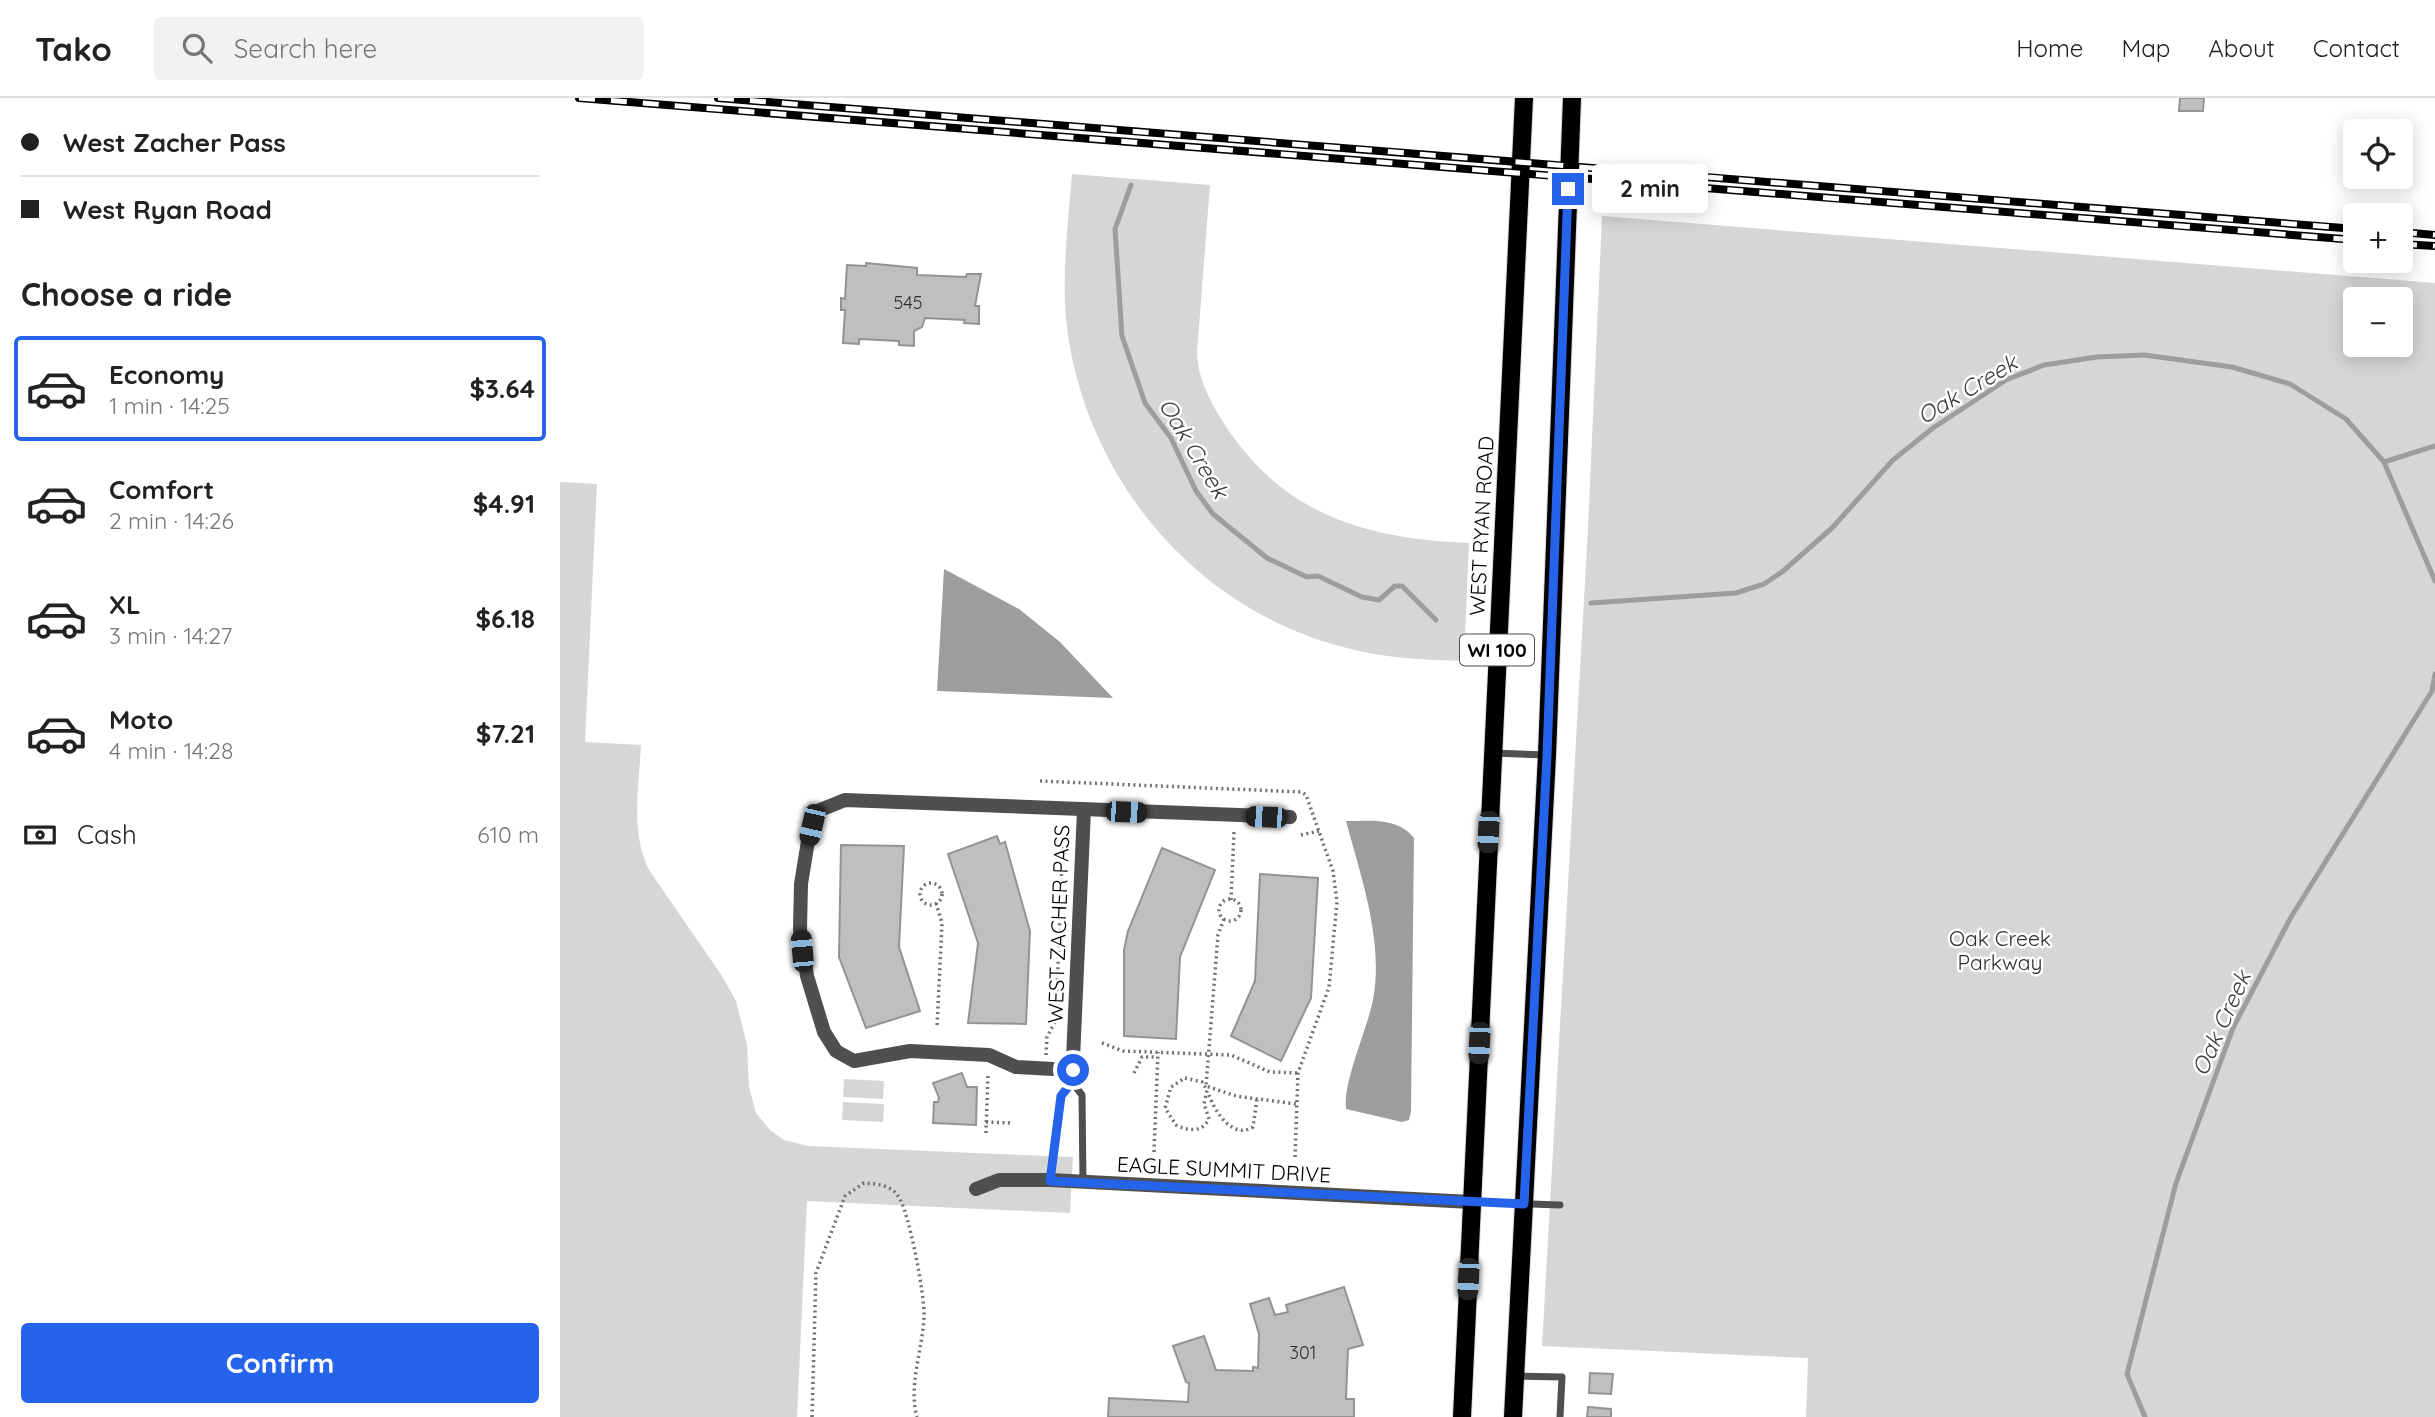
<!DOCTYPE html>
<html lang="en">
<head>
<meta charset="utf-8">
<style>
  :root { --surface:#fff; --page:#f2f2f2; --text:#222; --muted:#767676; --line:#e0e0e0; --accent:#2563eb }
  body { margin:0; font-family:Quicksand,sans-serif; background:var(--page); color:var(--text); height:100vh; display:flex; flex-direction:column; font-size:26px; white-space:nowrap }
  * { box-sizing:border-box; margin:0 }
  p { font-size:23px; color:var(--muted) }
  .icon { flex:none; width:38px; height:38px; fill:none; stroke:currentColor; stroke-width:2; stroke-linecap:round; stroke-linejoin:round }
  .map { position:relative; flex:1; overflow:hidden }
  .sheet { display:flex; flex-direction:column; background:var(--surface); width:560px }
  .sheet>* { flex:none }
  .top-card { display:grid; align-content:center; height:154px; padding:0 21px; background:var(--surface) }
  .controls { position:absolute; left:1783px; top:21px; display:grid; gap:14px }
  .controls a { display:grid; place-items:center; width:70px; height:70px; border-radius:7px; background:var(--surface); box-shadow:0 4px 18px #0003; font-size:35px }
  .end { position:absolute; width:32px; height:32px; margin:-16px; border:9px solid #2563eb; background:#fff; box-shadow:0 0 0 4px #fff }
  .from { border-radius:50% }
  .bubble { position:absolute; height:49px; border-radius:7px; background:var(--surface); box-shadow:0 4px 18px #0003; font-size:23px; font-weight:700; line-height:49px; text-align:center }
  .car { position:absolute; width:21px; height:42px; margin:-21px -10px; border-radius:9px; box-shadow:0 0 5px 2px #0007; background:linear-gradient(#222 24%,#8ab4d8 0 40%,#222 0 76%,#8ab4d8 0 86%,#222 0) }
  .top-card b { display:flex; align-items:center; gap:24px; height:66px; font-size:26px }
  .top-card b+b { border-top:2px solid var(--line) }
  .top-card i { width:18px; height:18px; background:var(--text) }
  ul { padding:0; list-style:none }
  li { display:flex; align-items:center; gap:21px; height:105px; margin:0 14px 10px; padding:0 7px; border:4px solid transparent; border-radius:7px }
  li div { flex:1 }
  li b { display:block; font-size:26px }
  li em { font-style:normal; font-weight:700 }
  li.on { border-color:var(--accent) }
  li>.icon { width:63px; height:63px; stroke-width:1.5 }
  h2 { padding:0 21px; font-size:32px; line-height:84px }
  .pay { display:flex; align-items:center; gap:18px; height:77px; padding:0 21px; font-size:26px }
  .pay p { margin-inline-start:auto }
  .primary-button { display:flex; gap:14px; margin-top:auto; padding:14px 21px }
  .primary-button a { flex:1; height:80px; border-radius:7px; background:var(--accent); color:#fff; font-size:28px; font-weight:700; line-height:80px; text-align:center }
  header { display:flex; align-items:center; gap:42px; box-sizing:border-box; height:98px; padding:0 35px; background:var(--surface); border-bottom:2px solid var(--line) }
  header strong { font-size:33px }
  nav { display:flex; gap:38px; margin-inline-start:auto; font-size:24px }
  .search { width:490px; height:63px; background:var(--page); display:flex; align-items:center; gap:18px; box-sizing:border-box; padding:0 24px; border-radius:7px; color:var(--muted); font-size:26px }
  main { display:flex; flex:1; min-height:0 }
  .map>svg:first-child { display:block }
  .green { fill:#d6d6d6; fill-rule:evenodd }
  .water { fill:#9d9d9d }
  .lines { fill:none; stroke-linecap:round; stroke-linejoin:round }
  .stream { stroke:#9d9d9d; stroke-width:5 }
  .building { fill:#bfbfbf; stroke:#939393; stroke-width:2 }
  .primary-casing { stroke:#dbdbdb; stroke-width:20 }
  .path { stroke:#717171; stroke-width:3.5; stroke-dasharray:2 3.5; stroke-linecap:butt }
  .service { stroke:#4f4f4f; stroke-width:7 }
  .minor { stroke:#4f4f4f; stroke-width:14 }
  .primary { stroke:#000; stroke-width:18 }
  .rail-casing { stroke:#000; stroke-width:8 }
  .rail { stroke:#fff; stroke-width:5; stroke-dasharray:16; stroke-linecap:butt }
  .route { stroke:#2563eb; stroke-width:9 }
  .labels { text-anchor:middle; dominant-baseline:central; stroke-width:5; stroke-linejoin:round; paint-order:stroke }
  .number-label { font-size:18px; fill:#303030 }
  .shield { fill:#fff; stroke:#4c4c4c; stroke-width:2 }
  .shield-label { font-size:19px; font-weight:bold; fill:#000 }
  .street-label { font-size:21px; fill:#000; stroke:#fff }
  .park-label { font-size:21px; fill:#2d2d2d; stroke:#fff }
  .water-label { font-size:23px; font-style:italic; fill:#3e3e3e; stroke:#fff }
</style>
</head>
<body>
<header>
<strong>Tako</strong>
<div class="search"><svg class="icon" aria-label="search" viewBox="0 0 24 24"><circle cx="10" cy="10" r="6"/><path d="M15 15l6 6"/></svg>Search here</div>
<nav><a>Home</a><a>Map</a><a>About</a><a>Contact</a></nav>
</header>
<main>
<section class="sheet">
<div class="top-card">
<b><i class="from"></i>West Zacher Pass</b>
<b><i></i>West Ryan Road</b>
</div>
<h2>Choose a ride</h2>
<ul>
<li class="on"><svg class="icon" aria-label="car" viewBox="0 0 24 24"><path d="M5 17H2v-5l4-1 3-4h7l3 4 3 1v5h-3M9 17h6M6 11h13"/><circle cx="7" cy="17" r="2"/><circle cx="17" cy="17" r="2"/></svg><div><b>Economy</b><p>1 min · 14:25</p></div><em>$3.64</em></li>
<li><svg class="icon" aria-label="car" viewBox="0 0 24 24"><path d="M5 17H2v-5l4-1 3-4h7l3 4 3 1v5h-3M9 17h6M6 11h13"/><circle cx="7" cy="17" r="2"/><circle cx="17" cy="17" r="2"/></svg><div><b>Comfort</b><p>2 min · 14:26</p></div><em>$4.91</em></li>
<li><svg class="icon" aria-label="car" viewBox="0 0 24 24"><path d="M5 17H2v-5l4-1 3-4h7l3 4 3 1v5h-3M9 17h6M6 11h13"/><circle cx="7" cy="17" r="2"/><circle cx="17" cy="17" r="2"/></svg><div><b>XL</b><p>3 min · 14:27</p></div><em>$6.18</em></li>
<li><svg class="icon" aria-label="car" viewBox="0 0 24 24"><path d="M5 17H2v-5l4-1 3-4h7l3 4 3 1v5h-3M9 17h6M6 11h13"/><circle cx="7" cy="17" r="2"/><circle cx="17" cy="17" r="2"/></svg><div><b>Moto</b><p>4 min · 14:28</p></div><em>$7.21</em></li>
</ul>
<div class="pay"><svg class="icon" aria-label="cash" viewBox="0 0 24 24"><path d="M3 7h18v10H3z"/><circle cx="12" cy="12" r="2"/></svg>Cash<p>610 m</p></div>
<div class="primary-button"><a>Confirm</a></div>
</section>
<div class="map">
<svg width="1875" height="1319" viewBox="0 0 1875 1319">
  <rect width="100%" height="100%" fill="#fff"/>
  <g class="green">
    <path d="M 512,76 L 650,87 L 637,255 C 638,283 653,309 669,333 C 728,419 810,441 909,445 L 904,563 C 863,562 822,560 783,549 C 634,510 527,381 507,230 C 501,179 508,127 512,76 Z"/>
    <path d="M 1042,118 L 1875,185 L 1875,1319 L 1246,1319 L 1248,1260 L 982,1248 L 1028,430 ZM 1796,201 L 1841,201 L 1841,247 L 1796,247 Z"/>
    <path d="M 0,384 L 37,386 L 25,644 L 81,647 C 79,688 70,734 89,772 L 162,878 L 176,903 L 187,947 L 189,989 L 196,1015 L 210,1032 L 224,1042 L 248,1048 L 513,1059 L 510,1115 L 247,1103 L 237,1319 L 0,1319 Z"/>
    <path d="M 284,981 L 324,983 L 323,1001 L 283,999 Z"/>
    <path d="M 283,1004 L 324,1006 L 323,1024 L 282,1022 Z"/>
  </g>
  <g class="water">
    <path d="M 384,471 L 459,511 L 500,544 L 553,600 L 377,593 Z"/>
    <path d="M 786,723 C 810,723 838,719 854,740 L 851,1013 L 849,1022 L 842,1024 L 786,1011 C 783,983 807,932 813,902 C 824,843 801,779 786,723 Z"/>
  </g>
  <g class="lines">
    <g class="stream">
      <path d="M 571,87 L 555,131 L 562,238 L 585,305 L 611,340 L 636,393 L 653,416 L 707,460 L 747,479 L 758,478 L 802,499 L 819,502 L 835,488 L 842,488 L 876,522"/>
      <path d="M 1824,364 L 1875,348"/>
      <path d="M 1031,505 L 1176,495 L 1204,486 L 1222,474 L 1272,430 L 1333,362 L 1373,330 L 1446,282 L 1484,267 L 1537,259 L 1584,257 L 1672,269 L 1730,286 L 1786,321 L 1824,364 L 1875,483"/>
      <path d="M 1585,1319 L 1567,1276 L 1616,1085 L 1673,930 L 1731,819 L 1872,593 L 1875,576"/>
    </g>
  </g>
  <g class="building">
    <path d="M 1620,0 L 1644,0 L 1643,13 L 1619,13 Z"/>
    <path d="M 306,165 L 357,170 L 357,177 L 406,179 L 407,176 L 421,176 L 415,208 L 419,208 L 419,226 L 404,225 L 405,222 L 365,220 L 362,229 L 354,233 L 354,248 L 339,247 L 339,243 L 299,241 L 299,246 L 283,245 L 285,212 L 281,212 L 281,200 L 285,201 L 287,167 L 306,168 Z"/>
    <path d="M 437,738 L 440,746 L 445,744 L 470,833 L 466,926 L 408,925 L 418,845 L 388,756 Z"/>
    <path d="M 281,747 L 344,748 L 339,849 L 360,913 L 306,930 L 279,859 Z"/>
    <path d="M 602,750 L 655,772 L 620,859 L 616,941 L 564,938 L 564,852 L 568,833 Z"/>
    <path d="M 700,776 L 758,780 L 751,900 L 721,963 L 671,938 L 695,883 Z"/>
    <path d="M 402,975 L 407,989 L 417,989 L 416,1027 L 373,1025 L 374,1004 L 378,1004 L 379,1000 L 373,985 Z"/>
    <path d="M 784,1189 L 803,1247 L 788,1251 L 786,1301 L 794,1301 L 794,1319 L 548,1319 L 549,1300 L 628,1304 L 629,1285 L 626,1284 L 613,1248 L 644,1238 L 656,1272 L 693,1273 L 693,1269 L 698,1270 L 699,1236 L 690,1206 L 709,1200 L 715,1217 L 728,1214 L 726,1207 Z"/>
    <path d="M 1030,1275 L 1053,1276 L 1051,1296 L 1029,1295 Z"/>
    <path d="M 1028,1309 L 1051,1311 L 1051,1319 L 1027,1319 Z"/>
  </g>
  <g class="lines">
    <g class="primary-casing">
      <g id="primary">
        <path d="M 902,1319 L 964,0"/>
        <path d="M 953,1319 L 987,657 L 1012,0"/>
      </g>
    </g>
    <g class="path">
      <path d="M 480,683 L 742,694 L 746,697 L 773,773 L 777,804 L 769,889 L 738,975 L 735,1060"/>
      <path d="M 741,737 L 759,733"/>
      <circle cx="371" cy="796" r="11"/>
      <circle cx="670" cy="812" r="11"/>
      <path d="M 671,802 L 674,734"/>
      <path d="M 376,805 L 382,825 L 377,929"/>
      <path d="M 664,821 L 658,837 L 646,988 L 676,998 L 736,1006"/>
      <path d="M 542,945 L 563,953 L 671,957 L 710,974 L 738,975"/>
      <path d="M 486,957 L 487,939 L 496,922 L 503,734"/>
      <path d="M 574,975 L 582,959 L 597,959"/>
      <path d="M 625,980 L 642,984 L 647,992 L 644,1006 L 649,1021 C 642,1035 628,1033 616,1027 L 605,1010 L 611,989 Z"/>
      <path d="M 649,997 C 655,1013 672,1042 693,1029 L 697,1001"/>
      <path d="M 426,1024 L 452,1025"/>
      <path d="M 426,1035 L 428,975"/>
      <path d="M 594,1054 L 598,954"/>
      <path d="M 252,1319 L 256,1175 L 285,1098 L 304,1085 C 317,1086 331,1087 338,1098 C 349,1112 365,1199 364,1218 C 363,1251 348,1287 357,1319"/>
    </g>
    <g class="service">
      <path d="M 932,655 L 987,657"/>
      <path d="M 490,1082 L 501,998 L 512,984 L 522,997 L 523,1084"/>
      <path d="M 913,1104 L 1000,1107"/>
      <path d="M 956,1278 L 1002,1279 L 1000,1319"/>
    </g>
    <g class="minor">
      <path d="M 513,972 L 456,969 L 429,957 L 350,953 L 294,963 L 276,953 L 264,934 L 247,878 L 240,831 L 241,786 L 248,743 L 260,712 L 285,702 L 730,719"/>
      <path d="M 512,984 L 524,712"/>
      <path d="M 416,1091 L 439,1082 L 490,1082 L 911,1104"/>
    </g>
    <use href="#primary" class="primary"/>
    <g class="rail-casing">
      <g id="rail">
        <path d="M 19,0 L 1796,142"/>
        <path d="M 158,0 L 1796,131"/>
        <path d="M 1841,134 L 1875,137"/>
        <path d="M 1841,146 L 1875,148"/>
      </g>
    </g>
    <use href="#rail" class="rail"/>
  </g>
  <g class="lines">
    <path class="route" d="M 513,972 L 512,984 L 501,998 L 490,1083 L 964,1106 L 987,657 L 1008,91"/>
  </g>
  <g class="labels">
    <g class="number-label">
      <text x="348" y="204">545</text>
      <text x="743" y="1254">301</text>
    </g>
    <rect class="shield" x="900" y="536.5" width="74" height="31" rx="5"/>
    <g class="shield-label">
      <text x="937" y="552">WI 100</text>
    </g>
    <g class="street-label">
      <text transform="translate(921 428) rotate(-87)">WEST RYAN ROAD</text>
      <text transform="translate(498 826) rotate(-88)">WEST ZACHER PASS</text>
      <text transform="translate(664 1071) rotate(3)">EAGLE SUMMIT DRIVE</text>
    </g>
    <g class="park-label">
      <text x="1440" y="840">Oak Creek<tspan x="1440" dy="24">Parkway</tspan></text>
    </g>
    <g class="water-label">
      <text transform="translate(1407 291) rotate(-31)">Oak Creek</text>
      <text transform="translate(634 350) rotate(59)">Oak Creek</text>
      <text transform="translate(1661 925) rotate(-66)">Oak Creek</text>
    </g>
  </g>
</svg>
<div class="controls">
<a><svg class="icon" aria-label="locate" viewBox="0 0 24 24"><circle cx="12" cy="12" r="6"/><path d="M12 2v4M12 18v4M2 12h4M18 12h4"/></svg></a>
<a>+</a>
<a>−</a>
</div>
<i class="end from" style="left:513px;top:972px"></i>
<i class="end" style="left:1008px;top:91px"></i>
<div class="bubble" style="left:1032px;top:66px;width:116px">2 min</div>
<i class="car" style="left:566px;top:714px;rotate:92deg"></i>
<i class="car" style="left:706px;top:719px;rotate:272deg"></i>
<i class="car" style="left:252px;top:727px;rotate:193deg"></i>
<i class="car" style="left:928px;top:734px;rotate:183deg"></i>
<i class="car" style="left:242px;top:853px;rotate:355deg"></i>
<i class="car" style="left:919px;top:945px;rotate:183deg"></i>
<i class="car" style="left:908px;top:1181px;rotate:183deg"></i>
</div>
</main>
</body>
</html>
